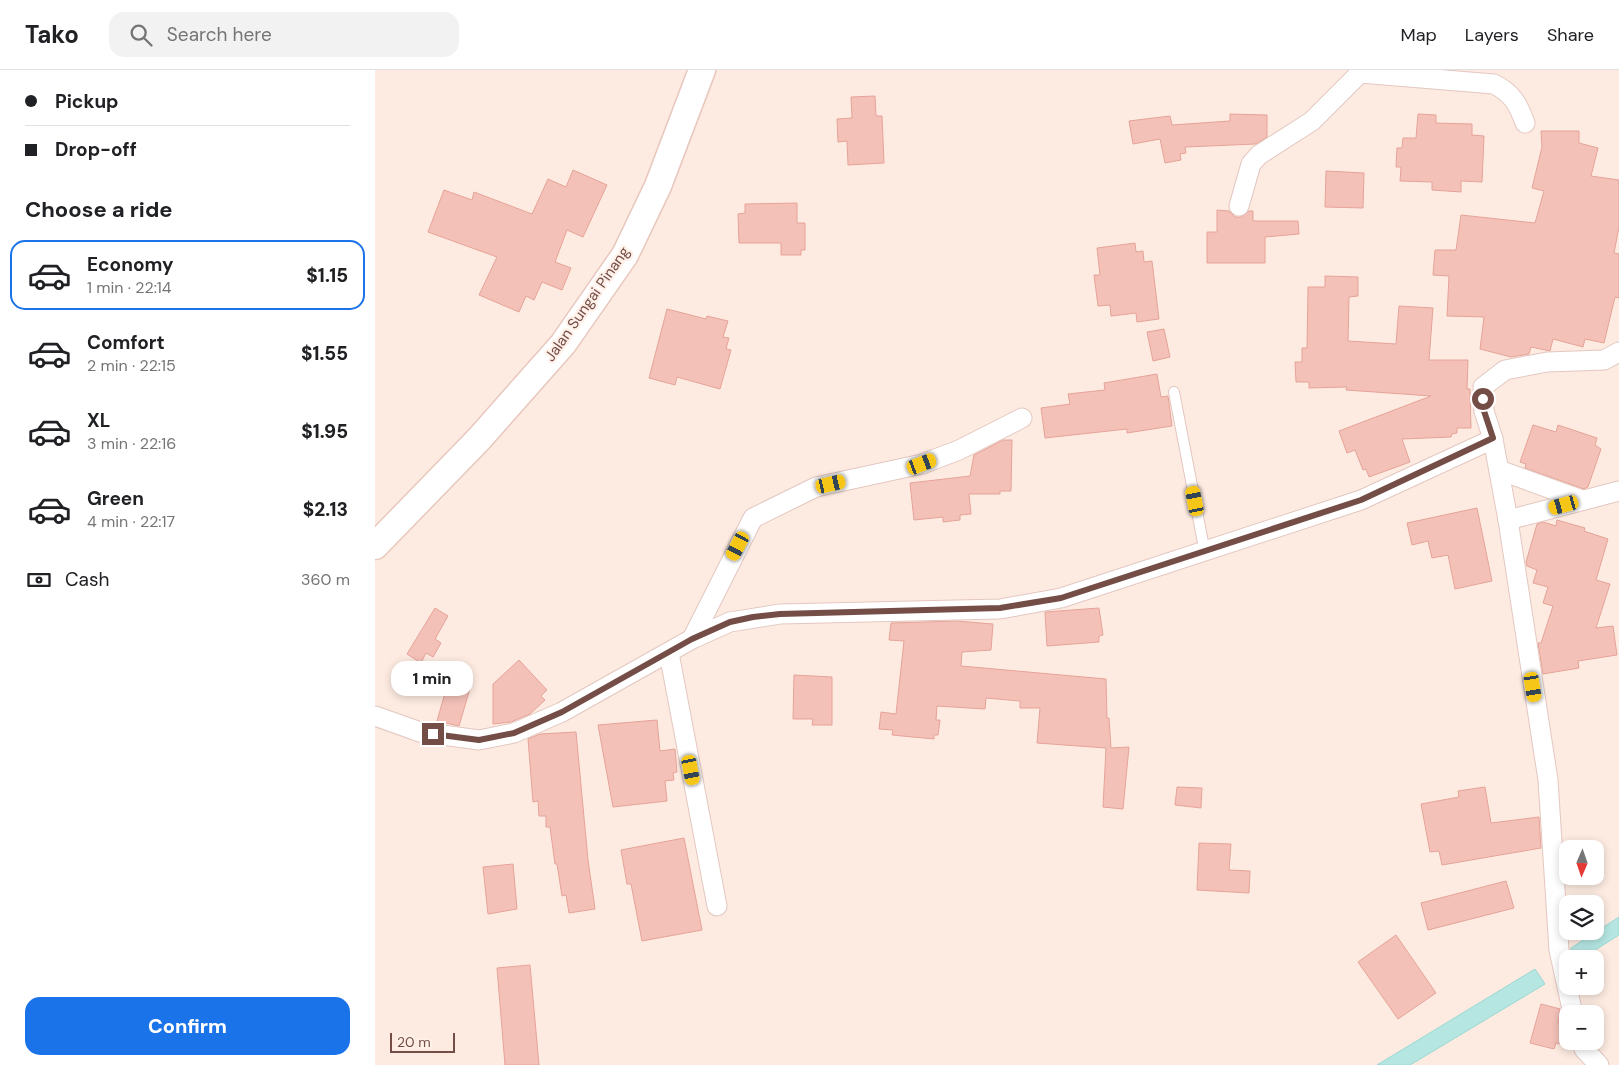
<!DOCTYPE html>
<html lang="en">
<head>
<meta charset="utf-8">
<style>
  :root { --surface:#fff; --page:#f2f2f2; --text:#202124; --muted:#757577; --line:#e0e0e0; --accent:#1a73e8 }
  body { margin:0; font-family:"DM Sans",sans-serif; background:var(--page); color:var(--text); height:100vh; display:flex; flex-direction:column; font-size:19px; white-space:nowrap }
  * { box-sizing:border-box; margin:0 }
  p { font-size:16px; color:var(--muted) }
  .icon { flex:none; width:28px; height:28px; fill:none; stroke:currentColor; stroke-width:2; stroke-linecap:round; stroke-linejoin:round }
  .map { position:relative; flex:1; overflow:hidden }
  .side { display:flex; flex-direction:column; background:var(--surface); width:375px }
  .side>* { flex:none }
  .top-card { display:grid; align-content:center; height:110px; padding:0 25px; background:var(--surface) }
  .needle { width:32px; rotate:182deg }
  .fabs { position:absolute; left:1184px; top:770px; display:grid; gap:10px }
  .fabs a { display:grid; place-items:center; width:45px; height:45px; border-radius:10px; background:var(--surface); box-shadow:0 2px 8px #0003; font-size:25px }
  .scale { position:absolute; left:15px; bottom:12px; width:65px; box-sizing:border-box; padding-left:5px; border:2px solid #744d47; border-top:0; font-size:14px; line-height:18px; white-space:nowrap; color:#744d47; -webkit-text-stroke:4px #fff0e8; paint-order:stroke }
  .end { position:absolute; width:22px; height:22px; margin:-11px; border:6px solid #744d47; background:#fff; box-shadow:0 0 0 2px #fff }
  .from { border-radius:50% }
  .bubble { position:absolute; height:35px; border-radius:15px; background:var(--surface); box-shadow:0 2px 8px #0003; font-size:16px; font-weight:800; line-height:35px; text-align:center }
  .car { position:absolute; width:15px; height:30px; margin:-15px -8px; border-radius:6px; box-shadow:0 0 4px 1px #0007; background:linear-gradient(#f5c518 24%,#345 0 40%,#f5c518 0 76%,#345 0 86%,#f5c518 0) }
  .top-card b { display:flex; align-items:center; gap:18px; height:48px; font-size:19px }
  .top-card b+b { border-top:1px solid var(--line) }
  .top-card i { width:12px; height:12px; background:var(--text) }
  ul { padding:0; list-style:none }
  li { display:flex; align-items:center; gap:15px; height:70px; margin:0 10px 8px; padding:0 15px; border:2px solid transparent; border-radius:15px }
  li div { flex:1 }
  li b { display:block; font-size:19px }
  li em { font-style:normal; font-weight:800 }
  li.on { border-color:var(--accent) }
  li>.icon { width:45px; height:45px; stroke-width:1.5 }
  h2 { padding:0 25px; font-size:22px; line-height:60px }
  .pay { display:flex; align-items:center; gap:12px; height:55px; padding:0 25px; font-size:19px }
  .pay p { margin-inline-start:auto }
  .primary-button { display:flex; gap:10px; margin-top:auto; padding:10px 25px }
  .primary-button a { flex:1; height:58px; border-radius:15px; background:var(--accent); color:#fff; font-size:20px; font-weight:800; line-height:58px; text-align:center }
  header { display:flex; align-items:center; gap:30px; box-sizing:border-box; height:70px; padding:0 25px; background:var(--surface); border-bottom:1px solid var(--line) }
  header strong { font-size:24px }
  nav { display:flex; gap:28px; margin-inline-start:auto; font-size:18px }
  .search { width:350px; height:45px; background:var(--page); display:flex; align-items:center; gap:12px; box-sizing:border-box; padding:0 18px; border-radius:15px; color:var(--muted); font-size:19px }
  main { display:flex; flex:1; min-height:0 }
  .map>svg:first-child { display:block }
  .water { fill:#b5e6e2; stroke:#9bd8d3 }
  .building { fill:#f3c1b8; stroke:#e6a398 }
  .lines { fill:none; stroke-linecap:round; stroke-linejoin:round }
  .lane-casing { stroke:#e3c7c0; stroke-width:12 }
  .street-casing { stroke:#e3c7c0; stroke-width:21 }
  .secondary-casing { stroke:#e8c7bd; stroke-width:29 }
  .lane { stroke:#fff; stroke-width:10 }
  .street { stroke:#fff; stroke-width:19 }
  .secondary { stroke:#fff; stroke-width:26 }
  .route { stroke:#744d47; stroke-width:6 }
  .labels { text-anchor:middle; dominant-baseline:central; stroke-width:4.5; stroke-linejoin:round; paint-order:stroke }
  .street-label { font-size:15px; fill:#744d47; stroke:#fff0e8 }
</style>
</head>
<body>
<header>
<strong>Tako</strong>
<div class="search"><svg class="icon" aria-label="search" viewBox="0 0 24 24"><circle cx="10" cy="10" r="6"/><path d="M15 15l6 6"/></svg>Search here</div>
<nav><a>Map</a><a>Layers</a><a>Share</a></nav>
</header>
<main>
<section class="side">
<div class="top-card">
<b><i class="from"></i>Pickup</b>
<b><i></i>Drop-off</b>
</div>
<h2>Choose a ride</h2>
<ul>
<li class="on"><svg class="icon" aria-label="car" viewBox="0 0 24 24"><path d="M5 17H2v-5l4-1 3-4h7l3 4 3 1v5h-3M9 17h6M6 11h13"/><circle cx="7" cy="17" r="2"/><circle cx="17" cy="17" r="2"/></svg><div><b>Economy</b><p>1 min · 22:14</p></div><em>$1.15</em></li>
<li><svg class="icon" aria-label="car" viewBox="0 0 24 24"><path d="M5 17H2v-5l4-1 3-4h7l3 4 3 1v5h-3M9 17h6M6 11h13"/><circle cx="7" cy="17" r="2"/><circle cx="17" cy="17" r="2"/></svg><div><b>Comfort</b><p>2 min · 22:15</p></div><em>$1.55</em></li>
<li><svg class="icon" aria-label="car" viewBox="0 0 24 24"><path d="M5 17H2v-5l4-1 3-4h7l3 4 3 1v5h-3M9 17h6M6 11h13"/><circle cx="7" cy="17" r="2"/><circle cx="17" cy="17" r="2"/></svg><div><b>XL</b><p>3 min · 22:16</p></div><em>$1.95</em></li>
<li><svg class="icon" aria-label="car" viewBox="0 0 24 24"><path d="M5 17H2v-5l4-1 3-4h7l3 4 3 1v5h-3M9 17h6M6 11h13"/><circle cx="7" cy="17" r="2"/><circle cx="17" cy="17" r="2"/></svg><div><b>Green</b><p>4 min · 22:17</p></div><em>$2.13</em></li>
</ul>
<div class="pay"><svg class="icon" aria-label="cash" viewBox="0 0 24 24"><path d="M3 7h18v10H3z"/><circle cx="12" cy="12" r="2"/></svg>Cash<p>360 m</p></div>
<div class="primary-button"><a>Confirm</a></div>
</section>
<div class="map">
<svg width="1244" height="995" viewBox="0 0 1244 995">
  <rect width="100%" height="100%" fill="#fdebe1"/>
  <g class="water">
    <path d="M 1244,847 L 1244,865 L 1206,889 L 1196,889 L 1196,878 Z"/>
    <path d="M 1160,899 L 1170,914 L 1035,995 L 1002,995 Z"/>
  </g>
  <g class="building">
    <path d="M 500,26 L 501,46 L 507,46 L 509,93 L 473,95 L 472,71 L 463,72 L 462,49 L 477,48 L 476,27 Z"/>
    <path d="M 855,44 L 892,45 L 892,67 L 881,74 L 810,77 L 811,83 L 805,84 L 806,90 L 790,93 L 785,69 L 758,74 L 754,51 L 795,46 L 797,55 L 855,51 Z"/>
    <path d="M 1043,44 L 1061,45 L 1061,53 L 1097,54 L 1097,65 L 1109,66 L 1107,112 L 1086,111 L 1086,122 L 1057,120 L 1057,112 L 1025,111 L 1026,97 L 1021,97 L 1022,78 L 1027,78 L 1028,68 L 1041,68 Z"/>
    <path d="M 1166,61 L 1204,61 L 1204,73 L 1223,78 L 1216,106 L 1244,110 L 1244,157 L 1239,183 L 1244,184 L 1244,228 L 1240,227 L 1229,273 L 1210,269 L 1208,277 L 1178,269 L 1175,281 L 1156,277 L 1154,284 L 1136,287 L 1105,279 L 1109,247 L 1072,246 L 1074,206 L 1058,205 L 1060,180 L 1081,180 L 1086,145 L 1160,153 L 1169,121 L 1157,118 L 1167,77 Z"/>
    <path d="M 198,100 L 232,115 L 208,167 L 192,160 L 180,192 L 196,198 L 187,220 L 167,212 L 159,230 L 151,226 L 144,242 L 104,225 L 122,187 L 53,162 L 69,120 L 97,130 L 99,122 L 157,144 L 173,109 L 191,117 Z"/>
    <path d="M 951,101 L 989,103 L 988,138 L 950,137 Z"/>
    <path d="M 422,133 L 422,153 L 430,153 L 430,180 L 426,180 L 426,185 L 406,185 L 406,173 L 364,173 L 363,144 L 370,143 L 370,134 Z"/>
    <path d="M 842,140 L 854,141 L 860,147 L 866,147 L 874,141 L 878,141 L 878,151 L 923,151 L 924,164 L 890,167 L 890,193 L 832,193 L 832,162 L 842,162 Z"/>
    <path d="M 760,173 L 761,182 L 768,181 L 769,192 L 777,191 L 784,249 L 762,252 L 761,243 L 736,246 L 735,235 L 723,236 L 719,205 L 725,205 L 722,178 Z"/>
    <path d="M 950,206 L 983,207 L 983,226 L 974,227 L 973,271 L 1021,274 L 1024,236 L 1058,238 L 1054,290 L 1093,290 L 1092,319 L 1095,319 L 1096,358 L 1082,358 L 1082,363 L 1077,364 L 1076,367 L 1027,369 L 1035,392 L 994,407 L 991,399 L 988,400 L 980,380 L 972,383 L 964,361 L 1056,326 L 971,320 L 972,317 L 934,318 L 934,312 L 921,312 L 920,292 L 927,292 L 927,278 L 932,278 L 933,217 L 950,217 Z"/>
    <path d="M 292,239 L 331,249 L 332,246 L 353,251 L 348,267 L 354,268 L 351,279 L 356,280 L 345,319 L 302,307 L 300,315 L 274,308 Z"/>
    <path d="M 789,259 L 795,287 L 778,291 L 772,262 Z"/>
    <path d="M 782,304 L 786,327 L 793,326 L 797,356 L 752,363 L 752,359 L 670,368 L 666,338 L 695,334 L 693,324 L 730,320 L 729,313 Z"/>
    <path d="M 1158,355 L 1181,362 L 1183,355 L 1222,368 L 1220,375 L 1226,379 L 1213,417 L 1209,419 L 1150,398 L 1151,394 L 1145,392 Z"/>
    <path d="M 628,370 L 637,370 L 636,421 L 625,421 L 625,424 L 594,424 L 596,444 L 585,445 L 585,450 L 568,452 L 568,447 L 539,450 L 535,413 L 595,406 L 599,385 Z"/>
    <path d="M 1102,438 L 1117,511 L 1080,519 L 1073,485 L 1057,488 L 1053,471 L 1037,475 L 1032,453 Z"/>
    <path d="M 1182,450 L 1210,458 L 1209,461 L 1233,469 L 1221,510 L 1235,514 L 1221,558 L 1238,556 L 1242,585 L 1203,591 L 1204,598 L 1168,604 L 1163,573 L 1166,573 L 1178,536 L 1168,533 L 1173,517 L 1158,513 L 1162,500 L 1152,496 L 1151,492 L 1162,454 L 1168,452 L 1181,456 Z"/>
    <path d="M 60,538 L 73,546 L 60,569 L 66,573 L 58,587 L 51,583 L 46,593 L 32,584 Z"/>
    <path d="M 724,538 L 728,565 L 724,566 L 724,572 L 672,576 L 670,542 Z"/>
    <path d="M 581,551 L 618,554 L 616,580 L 587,582 L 586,596 L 731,609 L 732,648 L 734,648 L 736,678 L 754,677 L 748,739 L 728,737 L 731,678 L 662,673 L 665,638 L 645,638 L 645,631 L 611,628 L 610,639 L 562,636 L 561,650 L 565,650 L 563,665 L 559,665 L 559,669 L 517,665 L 518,660 L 504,659 L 506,642 L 521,644 L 529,571 L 514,570 L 516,553 Z"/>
    <path d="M 144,590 L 172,620 L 166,626 L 170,630 L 155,644 L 136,652 L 118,654 L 118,614 Z"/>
    <path d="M 419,605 L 457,607 L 457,655 L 437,655 L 438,649 L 418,649 Z"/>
    <path d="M 74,609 L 96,615 L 84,656 L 62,651 Z"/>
    <path d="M 282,650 L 285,681 L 300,679 L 302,702 L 298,703 L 299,710 L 290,711 L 292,731 L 238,737 L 223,655 Z"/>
    <path d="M 201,662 L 213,790 L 220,839 L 194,843 L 191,825 L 187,826 L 182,794 L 180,794 L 175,757 L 171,757 L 171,746 L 164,746 L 163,731 L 158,732 L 153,669 L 165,664 Z"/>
    <path d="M 802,717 L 827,718 L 826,738 L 800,735 Z"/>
    <path d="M 1110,717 L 1116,753 L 1164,747 L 1166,778 L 1067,795 L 1064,781 L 1055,782 L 1046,734 L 1084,727 L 1083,721 Z"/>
    <path d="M 309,768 L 327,860 L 267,871 L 256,814 L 252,814 L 246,780 Z"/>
    <path d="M 824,773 L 856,774 L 854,800 L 875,801 L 874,823 L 822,820 Z"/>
    <path d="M 138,794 L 142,839 L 113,844 L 108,797 Z"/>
    <path d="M 1131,811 L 1139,838 L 1053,860 L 1046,833 Z"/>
    <path d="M 1021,865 L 1061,923 L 1023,949 L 983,892 Z"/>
    <path d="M 155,895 L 164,995 L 130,995 L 122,898 Z"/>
    <path d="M 1166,934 L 1185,939 L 1183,954 L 1192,957 L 1189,975 L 1181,973 L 1179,979 L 1155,973 Z"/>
  </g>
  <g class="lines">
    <g class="lane-casing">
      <path id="lane" d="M 799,322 L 830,483"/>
    </g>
    <g class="street-casing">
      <g id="street">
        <path d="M 864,136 L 876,94 L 884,85 L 937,51 L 985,3 L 1119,14 C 1138,24 1143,34 1150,53"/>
        <path d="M 1124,400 L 1207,430"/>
        <path d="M 1133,450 L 1244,421"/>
        <path d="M 317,569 L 378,448 L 441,417 L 547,394 L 584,380 L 647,348"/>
        <path d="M 294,583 L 342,836"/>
        <path d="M 0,646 L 45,662 L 104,670 L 139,663 L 187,642 L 317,569 L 355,552 L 405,544 L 625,539 L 686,528 L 986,430 L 1118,369"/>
        <path d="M 1198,944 L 1184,880 L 1173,710 L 1133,450 L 1118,369 L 1109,341 L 1108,317 L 1130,300 L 1172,292 L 1229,290 L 1244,282"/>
        <path d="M 1207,971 L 1209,979 L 1224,995"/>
      </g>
    </g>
    <g class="secondary-casing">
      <path id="secondary" d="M 0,476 L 104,369 L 188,274 L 250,185 L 283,116 L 327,0"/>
    </g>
    <use href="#lane" class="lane"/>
    <use href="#street" class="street"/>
    <use href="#secondary" class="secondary"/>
  </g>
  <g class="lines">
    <path class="route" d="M 58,664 L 104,670 L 139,663 L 187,642 L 317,569 L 355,552 L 378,547 L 405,544 L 625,538 L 686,528 L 986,430 L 1118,368 L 1109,341 L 1108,329"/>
  </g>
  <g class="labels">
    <g class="street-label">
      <text transform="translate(212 234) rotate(-55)">Jalan Sungai Pinang</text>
    </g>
  </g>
</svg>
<div class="fabs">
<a><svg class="needle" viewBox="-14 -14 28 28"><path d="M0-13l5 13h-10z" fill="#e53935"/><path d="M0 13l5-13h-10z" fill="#757577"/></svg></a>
<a><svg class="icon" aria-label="layers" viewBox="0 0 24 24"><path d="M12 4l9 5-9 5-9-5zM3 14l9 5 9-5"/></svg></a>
<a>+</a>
<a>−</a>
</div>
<div class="scale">20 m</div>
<i class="end from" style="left:1108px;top:329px"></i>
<i class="end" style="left:58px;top:664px"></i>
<div class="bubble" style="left:16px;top:591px;width:82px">1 min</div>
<i class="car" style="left:547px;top:394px;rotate:69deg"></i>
<i class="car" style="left:456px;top:414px;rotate:77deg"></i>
<i class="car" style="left:820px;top:431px;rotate:349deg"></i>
<i class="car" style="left:1189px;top:435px;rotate:255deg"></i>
<i class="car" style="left:363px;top:476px;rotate:208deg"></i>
<i class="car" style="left:1158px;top:617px;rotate:171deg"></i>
<i class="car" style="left:316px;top:700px;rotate:169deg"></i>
</div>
</main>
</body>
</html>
